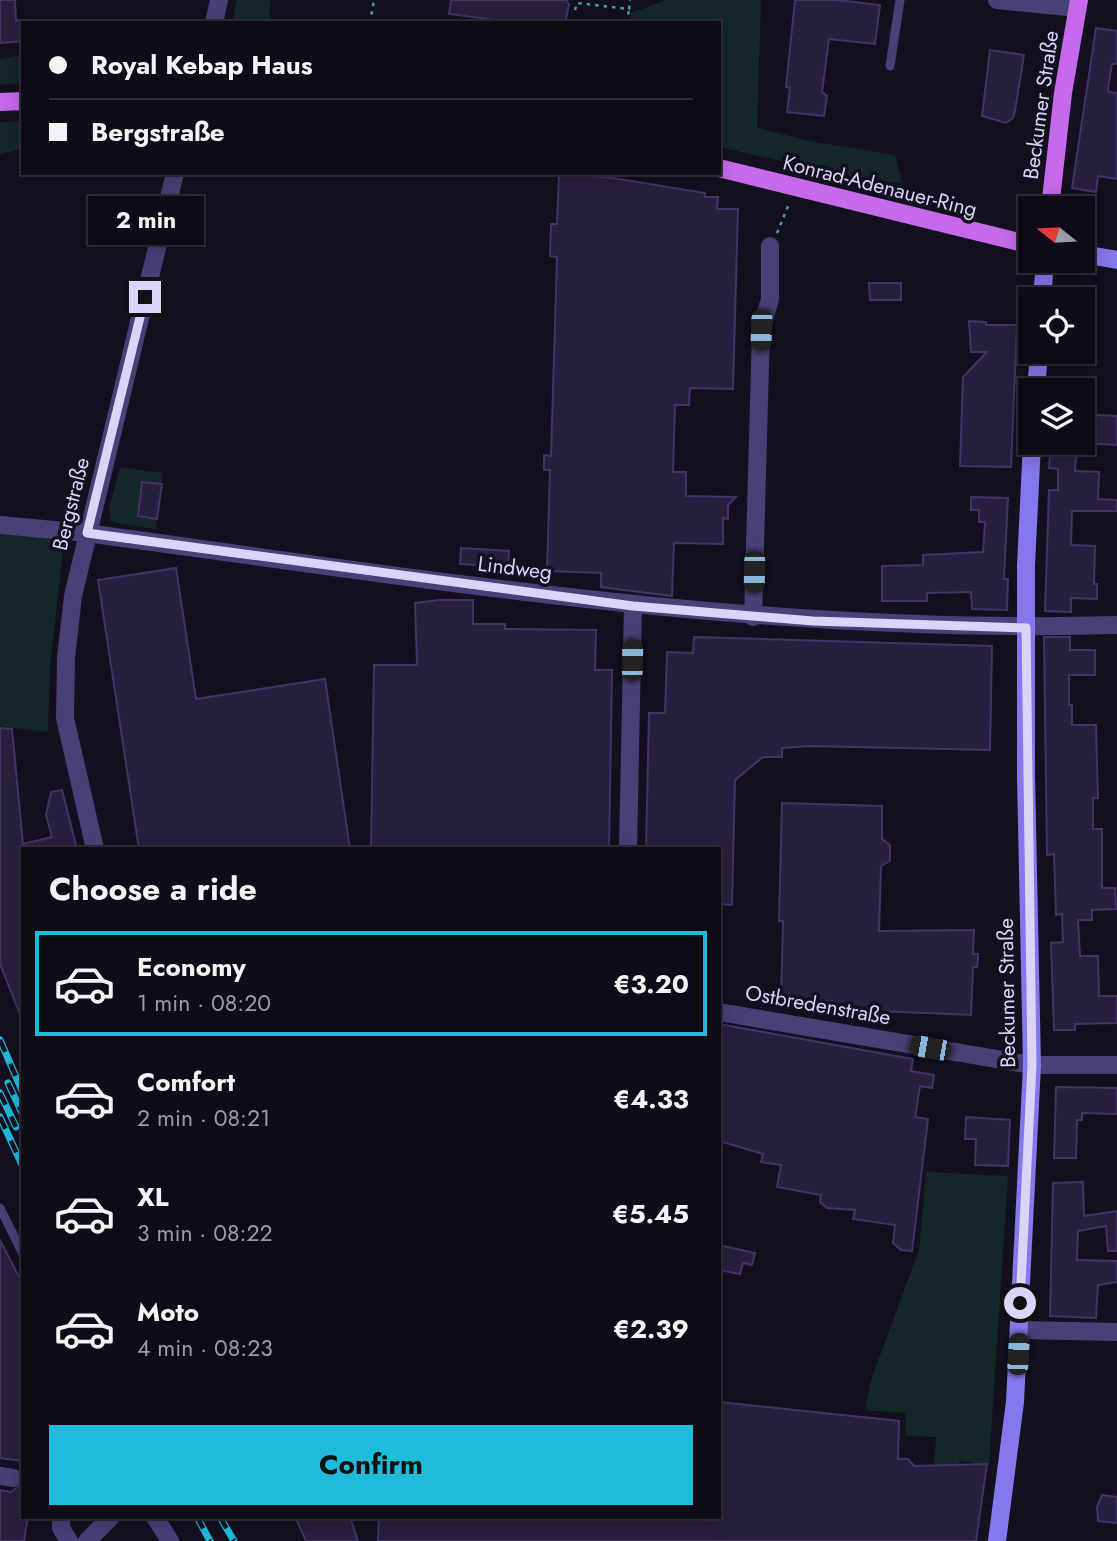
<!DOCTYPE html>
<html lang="en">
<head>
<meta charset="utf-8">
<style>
  :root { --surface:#0f0c18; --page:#1d1a25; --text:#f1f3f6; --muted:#9b9ba2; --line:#2f2c37; --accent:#1ebbdb }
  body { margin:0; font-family:Jost,sans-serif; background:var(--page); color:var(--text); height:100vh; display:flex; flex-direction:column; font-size:26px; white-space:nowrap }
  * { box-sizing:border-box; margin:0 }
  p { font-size:23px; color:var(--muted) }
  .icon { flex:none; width:38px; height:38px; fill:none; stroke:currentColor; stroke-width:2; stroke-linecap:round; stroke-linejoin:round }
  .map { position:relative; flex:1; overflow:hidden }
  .details { position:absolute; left:21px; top:847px; width:700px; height:672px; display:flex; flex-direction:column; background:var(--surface); border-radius:0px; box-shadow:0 4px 18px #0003,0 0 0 2px var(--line) }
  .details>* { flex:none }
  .top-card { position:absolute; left:21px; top:21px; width:700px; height:154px; border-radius:0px; box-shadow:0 4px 18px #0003,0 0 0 2px var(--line); display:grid; align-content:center; height:154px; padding:0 28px; background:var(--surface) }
  .needle { width:46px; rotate:288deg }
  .fabs { position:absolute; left:1018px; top:196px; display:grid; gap:14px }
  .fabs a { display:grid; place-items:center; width:77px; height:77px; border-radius:0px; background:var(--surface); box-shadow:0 4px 18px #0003,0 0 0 2px var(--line); font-size:35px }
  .end { position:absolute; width:32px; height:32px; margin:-16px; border:9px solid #dbd4f9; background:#111; box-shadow:0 0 0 4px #111 }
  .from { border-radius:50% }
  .bubble { position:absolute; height:49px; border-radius:0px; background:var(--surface); box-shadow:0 4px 18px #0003,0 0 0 2px var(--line); font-size:23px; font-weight:700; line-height:49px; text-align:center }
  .car { position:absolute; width:21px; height:42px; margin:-21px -10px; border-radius:9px; box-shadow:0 0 5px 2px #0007; background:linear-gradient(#222 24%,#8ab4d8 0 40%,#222 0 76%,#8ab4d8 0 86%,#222 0) }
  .top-card b { display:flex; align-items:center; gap:24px; height:66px; font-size:26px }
  .top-card b+b { border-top:2px solid var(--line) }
  .top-card i { width:18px; height:18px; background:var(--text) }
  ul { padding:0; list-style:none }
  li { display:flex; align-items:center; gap:21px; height:105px; margin:0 14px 10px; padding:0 14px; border:4px solid transparent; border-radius:0px }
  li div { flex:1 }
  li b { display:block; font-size:26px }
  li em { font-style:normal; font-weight:700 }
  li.selected { border-color:var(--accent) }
  li>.icon { width:63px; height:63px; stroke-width:1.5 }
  h2 { padding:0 28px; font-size:32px; line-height:84px }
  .cta { display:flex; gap:14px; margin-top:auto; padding:14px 28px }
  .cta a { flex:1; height:80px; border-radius:0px; background:var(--accent); color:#111; font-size:28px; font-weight:700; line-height:80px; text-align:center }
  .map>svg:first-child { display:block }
  .green { fill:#142829 }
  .building { fill:#271f3e; stroke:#423467; stroke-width:2 }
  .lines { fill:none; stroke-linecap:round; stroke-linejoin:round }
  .path { stroke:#3ea2a3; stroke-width:2.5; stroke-dasharray:3.5 5; stroke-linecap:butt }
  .lane { stroke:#474178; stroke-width:9 }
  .street { stroke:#474178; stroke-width:18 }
  .secondary { stroke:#8478ec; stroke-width:18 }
  .primary { stroke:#c46aea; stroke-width:18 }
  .rail-casing { stroke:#1ebbdb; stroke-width:7 }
  .rail { stroke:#141020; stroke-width:4.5; stroke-dasharray:13; stroke-linecap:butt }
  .route { stroke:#dbd4f9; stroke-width:9 }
  .labels { text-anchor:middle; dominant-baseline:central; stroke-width:7; stroke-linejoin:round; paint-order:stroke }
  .street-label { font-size:21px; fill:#dbd4f9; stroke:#141020 }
</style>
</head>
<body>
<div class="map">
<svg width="1117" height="1541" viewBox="0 0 1117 1541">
  <rect width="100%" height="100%" fill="#141020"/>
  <g class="green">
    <path d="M 237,0 L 270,0 L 269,23 L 232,23 Z"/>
    <path d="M 666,0 L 761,0 L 757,128 L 814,142 L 895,155 L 902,183 L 874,182 L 719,147 L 719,23 L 630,23 L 631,13 Z"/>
    <path d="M 23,54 L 23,83 L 0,85 L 0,59 Z"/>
    <path d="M 23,121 L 23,149 L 0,154 L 0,122 Z"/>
    <path d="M 120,467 L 163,473 L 162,483 L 142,481 L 137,516 L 157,519 L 156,529 L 111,522 L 109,507 Z"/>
    <path d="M 0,516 L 66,526 L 50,665 L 48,732 L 0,726 Z"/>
    <path d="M 926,1172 L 1008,1176 L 989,1465 L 959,1461 L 959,1465 L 934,1465 L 936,1437 L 905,1436 L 906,1413 L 865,1410 L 871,1380 L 919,1250 Z"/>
  </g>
  <g class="building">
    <path d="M 0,0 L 15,0 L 16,21 L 23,20 L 23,41 L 0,43 Z"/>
    <path d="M 451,0 L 567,0 L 569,5 L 565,23 L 534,20 L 533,23 L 517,23 L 449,14 Z"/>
    <path d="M 795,0 L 838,0 L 880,5 L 875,44 L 829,39 L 822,92 L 827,96 L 824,116 L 787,112 L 790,88 L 786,87 Z"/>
    <path d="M 1096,28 L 1117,31 L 1117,64 L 1112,64 L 1108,88 L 1109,92 L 1117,93 L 1117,179 L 1098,176 L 1096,192 L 1072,188 Z"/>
    <path d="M 990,50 L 1024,55 L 1015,111 L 1013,118 L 1006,123 L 982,116 Z"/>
    <path d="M 559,173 L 613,178 L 705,193 L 705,197 L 718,197 L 717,209 L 738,209 L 733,389 L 690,388 L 689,405 L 675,405 L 673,472 L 686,472 L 686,496 L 736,497 L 728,505 L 728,519 L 723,518 L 723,544 L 674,543 L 672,596 L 601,587 L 601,573 L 547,571 L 550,470 L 544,470 L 544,455 L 551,456 L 557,257 L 550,256 L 551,224 L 557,224 Z"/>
    <path d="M 869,283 L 901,283 L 901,300 L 870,300 Z"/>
    <path d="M 969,321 L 986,322 L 986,325 L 1017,325 L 1011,467 L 960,466 L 963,377 L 987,352 L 971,352 Z"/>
    <path d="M 1095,415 L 1117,416 L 1117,445 L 1083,443 L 1083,430 L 1094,430 Z"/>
    <path d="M 1051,443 L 1077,443 L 1075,471 L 1099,472 L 1098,499 L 1117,500 L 1117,511 L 1072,511 L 1071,545 L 1095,546 L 1094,584 L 1097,584 L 1097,599 L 1071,598 L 1071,612 L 1045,611 L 1049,490 L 1058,490 L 1058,469 L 1049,468 Z"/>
    <path d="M 142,482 L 162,484 L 157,519 L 138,516 Z"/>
    <path d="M 971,497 L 1008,498 L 1004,579 L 1008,579 L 1007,610 L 972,609 L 971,592 L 927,593 L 927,601 L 882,601 L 882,566 L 923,565 L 923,555 L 983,552 L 985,522 L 979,522 L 979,510 L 971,510 Z"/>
    <path d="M 461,548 L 509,551 L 508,567 L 460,564 Z"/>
    <path d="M 176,568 L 196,699 L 325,679 L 350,849 L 139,849 L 98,580 Z"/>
    <path d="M 440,600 L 473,600 L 473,624 L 505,624 L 505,629 L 596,630 L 595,670 L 612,670 L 609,849 L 371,849 L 374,665 L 417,665 L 415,603 Z"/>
    <path d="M 694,637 L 992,646 L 990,750 L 810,746 L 782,748 L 782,757 L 763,757 L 735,780 L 732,905 L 719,904 L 719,849 L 646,849 L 649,713 L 665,713 L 667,652 L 693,653 Z"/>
    <path d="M 1044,637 L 1070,637 L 1070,650 L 1095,650 L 1095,675 L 1069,675 L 1069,705 L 1072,705 L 1072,725 L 1096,725 L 1098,798 L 1093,798 L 1093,829 L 1102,829 L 1102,888 L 1115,888 L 1116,909 L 1092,910 L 1092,920 L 1078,920 L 1080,956 L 1098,956 L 1099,996 L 1117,996 L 1117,1023 L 1075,1024 L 1075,1030 L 1054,1030 L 1051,943 L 1063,942 L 1062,914 L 1056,915 L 1054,854 L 1047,855 Z"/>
    <path d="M 0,728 L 12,729 L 23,844 L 52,837 L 46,815 L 51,792 L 62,790 L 77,849 L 23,849 L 22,1019 L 0,964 Z"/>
    <path d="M 782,803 L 882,806 L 882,839 L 890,845 L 890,861 L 881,866 L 879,931 L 974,930 L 973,954 L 978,954 L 978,960 L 977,967 L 973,967 L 971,1015 L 831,1009 L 832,1001 L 781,1000 L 783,921 L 779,921 Z"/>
    <path d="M 719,1024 L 913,1059 L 911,1071 L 934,1075 L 932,1088 L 920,1086 L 915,1117 L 928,1119 L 912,1251 L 901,1250 L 893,1243 L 895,1225 L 853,1219 L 855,1210 L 827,1208 L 820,1202 L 821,1195 L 777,1187 L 781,1165 L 761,1162 L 763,1154 L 719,1141 Z"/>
    <path d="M 1056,1087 L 1117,1088 L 1117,1114 L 1082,1113 L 1082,1120 L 1077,1120 L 1076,1158 L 1054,1158 Z"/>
    <path d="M 966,1117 L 1010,1120 L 1008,1166 L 975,1165 L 976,1139 L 965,1139 Z"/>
    <path d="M 1083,1182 L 1084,1216 L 1117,1211 L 1117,1251 L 1108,1251 L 1106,1226 L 1078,1231 L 1077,1260 L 1117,1261 L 1117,1282 L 1098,1285 L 1096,1318 L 1050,1316 L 1053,1183 Z"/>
    <path d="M 0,1240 L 23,1285 L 23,1461 L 0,1458 Z"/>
    <path d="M 719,1245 L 755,1253 L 752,1265 L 743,1263 L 740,1274 L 719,1270 Z"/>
    <path d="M 719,1402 L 899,1421 L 898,1459 L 908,1459 L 914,1466 L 987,1464 L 976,1541 L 378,1541 L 379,1517 L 719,1517 Z"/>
    <path d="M 23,1483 L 23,1517 L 28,1517 L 24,1541 L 0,1541 L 0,1490 L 11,1492 Z"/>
    <path d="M 1102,1495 L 1117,1497 L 1117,1523 L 1098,1521 L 1097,1507 Z"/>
    <path d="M 295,1517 L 350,1517 L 358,1541 L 306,1541 Z"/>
  </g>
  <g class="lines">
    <g class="path">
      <path d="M 575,10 L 577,3 L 629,9 L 630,0"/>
      <path d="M 370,23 L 374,0"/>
      <path d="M 627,23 L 629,9"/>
      <path d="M 777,233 L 789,204"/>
    </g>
    <g class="lane">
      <path d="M 890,66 L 900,0"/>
      <path d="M 0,1208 L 23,1254"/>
    </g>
    <g class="street">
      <path d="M 997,0 L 1077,8"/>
      <path d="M 214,23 L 219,0"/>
      <path d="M 0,525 L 87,533 C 429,580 770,635 1117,625"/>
      <path d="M 753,617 L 761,330 L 770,299 L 770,246"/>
      <path d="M 95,849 L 65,718 L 66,658 L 73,596 L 175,173"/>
      <path d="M 628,849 L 633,606"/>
      <path d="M 719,1012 L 1032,1065 L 1117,1065"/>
      <path d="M 1019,1330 L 1117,1332"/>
      <path d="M 0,1476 L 13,1478"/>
      <path d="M 61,1517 L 61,1528 L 69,1541"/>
      <path d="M 155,1517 L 170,1541"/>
      <path d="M 87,1541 L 111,1517"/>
    </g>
    <g class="secondary">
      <path d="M 1083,254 L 1117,260"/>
      <path d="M 1042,299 L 1045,261"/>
      <path d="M 1036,390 L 1039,352"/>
      <path d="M 997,1541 L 1015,1402 L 1032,1065 L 1026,776 L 1026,565 L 1032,443"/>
    </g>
    <g class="primary">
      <path d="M 0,102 L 23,101"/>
      <path d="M 719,168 L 1031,245"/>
      <path d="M 1050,208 L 1063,93 L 1079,0"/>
    </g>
    <g class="rail-casing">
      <g id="rail">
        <path d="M 0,1040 L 23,1093"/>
        <path d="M 8,1083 L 23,1115"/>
        <path d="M 0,1093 L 16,1127"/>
        <path d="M 0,1117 L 23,1167"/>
        <path d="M 197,1517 L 210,1541"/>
        <path d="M 220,1517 L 234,1541"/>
      </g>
    </g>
    <use href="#rail" class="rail"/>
  </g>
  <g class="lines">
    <path class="route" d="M 145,297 L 87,533 L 633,606 L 813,621 L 1026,628 L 1032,1065 L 1020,1303"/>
  </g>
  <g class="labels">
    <g class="street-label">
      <text transform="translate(1041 105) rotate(-82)">Beckumer Straße</text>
      <text transform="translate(880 186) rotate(14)">Konrad-Adenauer-Ring</text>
      <text transform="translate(71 504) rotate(-76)">Bergstraße</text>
      <text transform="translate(515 568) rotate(7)">Lindweg</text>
      <text transform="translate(1007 993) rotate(-91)">Beckumer Straße</text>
      <text transform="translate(818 1005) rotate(10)">Ostbredenstraße</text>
    </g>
  </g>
</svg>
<div class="fabs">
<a><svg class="needle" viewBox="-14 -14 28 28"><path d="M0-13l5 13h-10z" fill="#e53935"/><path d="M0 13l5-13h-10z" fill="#9b9ba2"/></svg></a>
<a><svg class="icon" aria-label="locate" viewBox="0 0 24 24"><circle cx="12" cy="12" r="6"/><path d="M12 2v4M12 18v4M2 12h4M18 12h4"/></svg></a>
<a><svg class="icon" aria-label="layers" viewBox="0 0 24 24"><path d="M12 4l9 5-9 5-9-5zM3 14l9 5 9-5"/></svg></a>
</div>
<i class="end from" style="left:1020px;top:1303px"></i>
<i class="end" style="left:145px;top:297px"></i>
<div class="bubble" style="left:88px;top:196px;width:116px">2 min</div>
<i class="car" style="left:761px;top:330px;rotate:182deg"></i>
<i class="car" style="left:754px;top:572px;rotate:181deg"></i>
<i class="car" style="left:632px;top:660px;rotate:1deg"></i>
<i class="car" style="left:930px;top:1048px;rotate:280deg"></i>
<i class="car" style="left:1018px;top:1354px;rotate:3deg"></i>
<div class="top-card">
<b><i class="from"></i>Royal Kebap Haus</b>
<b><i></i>Bergstraße</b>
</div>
<section class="details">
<h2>Choose a ride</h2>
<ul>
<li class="selected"><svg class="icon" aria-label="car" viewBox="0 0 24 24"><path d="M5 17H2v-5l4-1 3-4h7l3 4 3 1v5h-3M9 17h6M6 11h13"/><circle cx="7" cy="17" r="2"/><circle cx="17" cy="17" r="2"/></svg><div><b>Economy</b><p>1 min · 08:20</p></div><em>€3.20</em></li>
<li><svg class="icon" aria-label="car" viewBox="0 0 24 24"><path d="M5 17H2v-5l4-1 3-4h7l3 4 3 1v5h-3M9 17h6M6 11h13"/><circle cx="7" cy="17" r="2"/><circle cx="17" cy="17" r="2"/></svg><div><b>Comfort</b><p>2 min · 08:21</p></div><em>€4.33</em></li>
<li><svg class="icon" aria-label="car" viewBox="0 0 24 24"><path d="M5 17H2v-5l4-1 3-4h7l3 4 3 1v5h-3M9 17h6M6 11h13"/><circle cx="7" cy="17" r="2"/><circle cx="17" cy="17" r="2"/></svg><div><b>XL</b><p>3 min · 08:22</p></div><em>€5.45</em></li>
<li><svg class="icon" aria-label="car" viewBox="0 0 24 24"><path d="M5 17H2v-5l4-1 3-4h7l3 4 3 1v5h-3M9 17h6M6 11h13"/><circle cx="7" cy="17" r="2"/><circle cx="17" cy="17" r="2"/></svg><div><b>Moto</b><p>4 min · 08:23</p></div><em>€2.39</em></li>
</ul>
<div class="cta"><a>Confirm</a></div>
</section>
</div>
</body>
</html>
